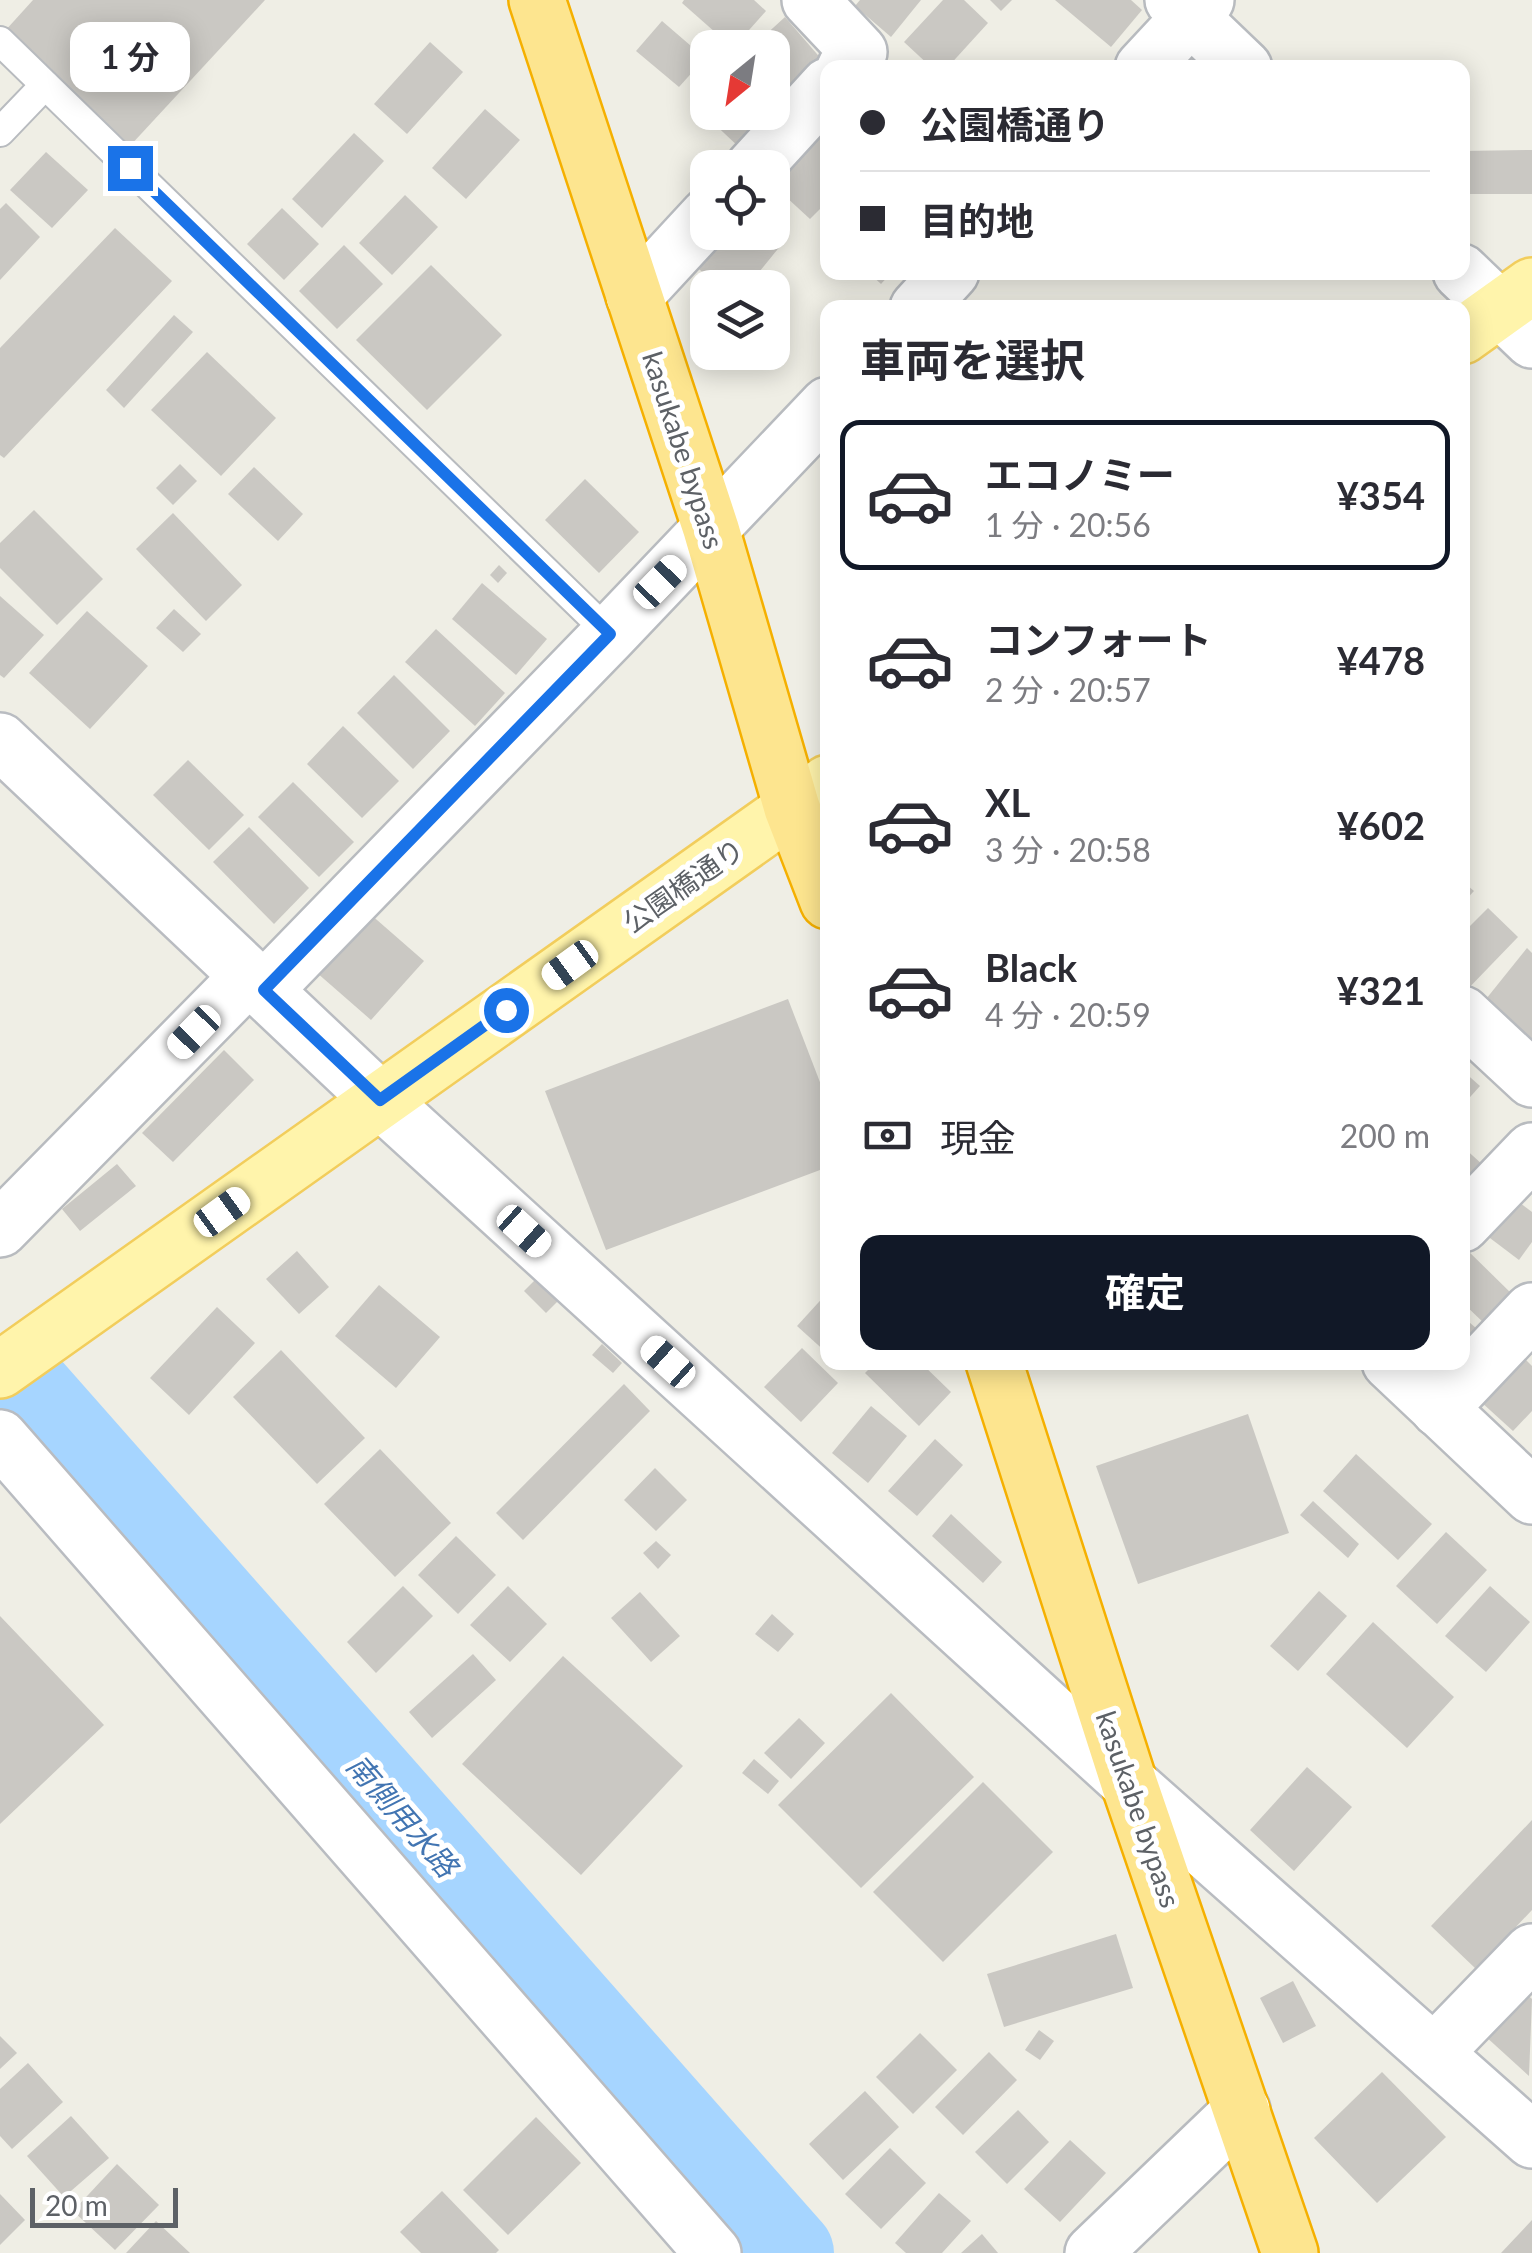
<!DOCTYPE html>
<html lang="ja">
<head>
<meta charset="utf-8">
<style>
  :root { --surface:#fff; --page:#f2f2f3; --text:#2b2b33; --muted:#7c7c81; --line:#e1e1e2; --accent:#111827 }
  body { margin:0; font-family:Lato,"Noto Sans JP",sans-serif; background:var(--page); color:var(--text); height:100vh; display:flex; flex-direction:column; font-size:38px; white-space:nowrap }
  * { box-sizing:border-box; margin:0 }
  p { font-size:32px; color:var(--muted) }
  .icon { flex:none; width:55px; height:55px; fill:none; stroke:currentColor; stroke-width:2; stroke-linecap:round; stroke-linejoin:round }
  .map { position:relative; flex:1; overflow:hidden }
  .sheet { position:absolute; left:820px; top:300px; width:650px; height:1070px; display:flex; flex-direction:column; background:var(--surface); border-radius:20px; box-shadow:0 5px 25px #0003 }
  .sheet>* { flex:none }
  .hud { position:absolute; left:820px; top:60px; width:650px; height:220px; border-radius:20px; box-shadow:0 5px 25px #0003; display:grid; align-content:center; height:220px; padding:0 40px; background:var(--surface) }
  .needle { width:65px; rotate:210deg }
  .fabs { position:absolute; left:690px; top:30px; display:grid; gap:20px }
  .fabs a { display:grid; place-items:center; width:100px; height:100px; border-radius:20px; background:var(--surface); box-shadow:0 5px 25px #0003; font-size:50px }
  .scale { position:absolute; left:30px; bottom:25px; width:148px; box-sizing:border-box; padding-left:10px; border:5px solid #5d6166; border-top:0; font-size:28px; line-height:35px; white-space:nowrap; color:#5d6166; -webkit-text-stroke:8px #fff; paint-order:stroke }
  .end { position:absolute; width:45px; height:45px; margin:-22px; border:12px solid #1a73e8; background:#fff; box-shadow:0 0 0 5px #fff }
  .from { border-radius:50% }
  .bubble { position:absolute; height:70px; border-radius:20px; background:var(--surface); box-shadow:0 5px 25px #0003; font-size:32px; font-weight:700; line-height:70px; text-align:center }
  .car { position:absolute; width:30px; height:60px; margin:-30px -15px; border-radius:12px; box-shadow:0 0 8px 2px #0007; background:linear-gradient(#fff 24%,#345 0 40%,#fff 0 76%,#345 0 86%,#fff 0) }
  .hud b { display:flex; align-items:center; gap:35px; height:95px; font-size:38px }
  .hud b+b { border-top:2px solid var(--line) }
  .hud i { width:25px; height:25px; background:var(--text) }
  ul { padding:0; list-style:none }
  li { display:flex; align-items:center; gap:30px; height:150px; margin:0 20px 15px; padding:0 20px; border:5px solid transparent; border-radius:20px }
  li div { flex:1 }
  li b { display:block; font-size:38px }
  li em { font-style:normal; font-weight:700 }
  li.current { border-color:var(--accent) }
  li>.icon { width:90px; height:90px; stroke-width:1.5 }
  h2 { padding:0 40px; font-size:45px; line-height:120px }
  .pay { display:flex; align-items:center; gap:25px; height:110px; padding:0 40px; font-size:38px }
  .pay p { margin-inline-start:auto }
  .primary-button { display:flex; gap:20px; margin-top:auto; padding:20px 40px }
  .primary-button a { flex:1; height:115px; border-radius:20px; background:var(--accent); color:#fff; font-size:40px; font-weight:700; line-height:115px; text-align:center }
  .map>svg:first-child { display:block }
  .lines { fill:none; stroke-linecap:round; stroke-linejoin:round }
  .river { stroke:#a6d5ff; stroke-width:90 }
  .building { fill:#cac8c3 }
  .lane-casing { stroke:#b8bbbf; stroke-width:32 }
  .street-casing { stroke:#b8bbbf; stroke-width:60 }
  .secondary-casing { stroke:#b9bcc1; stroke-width:60 }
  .primary-casing { stroke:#f2cd5c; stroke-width:60 }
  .highway-casing { stroke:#f5b000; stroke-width:60 }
  .lane { stroke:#fff; stroke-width:28 }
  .street { stroke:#fff; stroke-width:55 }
  .secondary { stroke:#fff; stroke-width:55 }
  .primary { stroke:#fff4ab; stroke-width:55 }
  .highway { stroke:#fde58f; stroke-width:55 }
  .route { stroke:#1a73e8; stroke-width:12 }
  .labels { text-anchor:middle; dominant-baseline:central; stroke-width:10; stroke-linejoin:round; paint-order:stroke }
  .street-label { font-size:28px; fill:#5d6166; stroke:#fff }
  .water-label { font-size:30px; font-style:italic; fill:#4275b2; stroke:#fff }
</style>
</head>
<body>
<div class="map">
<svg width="1532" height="2253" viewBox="0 0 1532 2253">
  <rect width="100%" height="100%" fill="#efeee5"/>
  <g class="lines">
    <path class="river" d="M 16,1377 L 789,2253"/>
  </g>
  <g class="building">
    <path d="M 33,0 L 265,0 L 129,147 L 4,32 Z"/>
    <path d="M 684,0 L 754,0 L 766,11 L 733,48 L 682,3 Z"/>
    <path d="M 860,0 L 921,0 L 891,37 L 855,6 Z"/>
    <path d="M 943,0 L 964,0 L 988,23 L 947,68 L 932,68 L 904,42 Z"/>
    <path d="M 990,0 L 1012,0 L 1001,11 Z"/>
    <path d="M 1055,0 L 1131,0 L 1142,10 L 1111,47 Z"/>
    <path d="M 785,17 L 823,61 L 778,100 L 772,94 L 772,48 L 751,48 Z"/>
    <path d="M 662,21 L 705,58 L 679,87 L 636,51 Z"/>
    <path d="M 430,42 L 463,72 L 407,134 L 374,104 Z"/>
    <path d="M 708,83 L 708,112 L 767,112 L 741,149 L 690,101 Z"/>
    <path d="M 485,109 L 520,140 L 466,199 L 432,168 Z"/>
    <path d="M 354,133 L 384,161 L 322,228 L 292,199 Z"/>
    <path d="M 820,133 L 828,140 L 828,201 L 810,219 L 772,184 Z"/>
    <path d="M 1532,150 L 1532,194 L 1462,194 L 1462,151 Z"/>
    <path d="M 46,152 L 88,190 L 52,228 L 10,190 Z"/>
    <path d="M 405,195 L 438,227 L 392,275 L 359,243 Z"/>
    <path d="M 6,203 L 40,237 L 0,280 L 0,209 Z"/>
    <path d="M 282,208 L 319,244 L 284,280 L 247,244 Z"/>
    <path d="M 772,227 L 786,239 L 746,288 L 721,288 L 693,264 L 719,232 L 772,232 Z"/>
    <path d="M 115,228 L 172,281 L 4,458 L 0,455 L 0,348 Z"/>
    <path d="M 344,245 L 383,284 L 337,329 L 299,291 Z"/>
    <path d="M 431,265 L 502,335 L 427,410 L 356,340 Z"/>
    <path d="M 868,272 L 892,272 L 881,284 Z"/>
    <path d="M 174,315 L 193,332 L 124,408 L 106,390 Z"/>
    <path d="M 207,352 L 276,418 L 221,476 L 151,410 Z"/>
    <path d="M 180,464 L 197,481 L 173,505 L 156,488 Z"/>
    <path d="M 254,467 L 303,514 L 278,541 L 228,494 Z"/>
    <path d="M 585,479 L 639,532 L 599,573 L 545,520 Z"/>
    <path d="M 34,510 L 103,579 L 57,625 L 0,568 L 0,543 Z"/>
    <path d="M 173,513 L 242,585 L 206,621 L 136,549 Z"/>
    <path d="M 499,565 L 507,573 L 498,583 L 490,575 Z"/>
    <path d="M 482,583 L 547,639 L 516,675 L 452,619 Z"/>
    <path d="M 0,596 L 44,635 L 4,678 L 0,675 Z"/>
    <path d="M 174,609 L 201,634 L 183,652 L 156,628 Z"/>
    <path d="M 87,611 L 148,666 L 90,729 L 29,673 Z"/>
    <path d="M 436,629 L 505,693 L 475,726 L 405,662 Z"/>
    <path d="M 394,675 L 450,731 L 413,769 L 357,713 Z"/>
    <path d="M 343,726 L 399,781 L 362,818 L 307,764 Z"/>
    <path d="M 188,760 L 244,815 L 209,850 L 153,795 Z"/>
    <path d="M 293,782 L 354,842 L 319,877 L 258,817 Z"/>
    <path d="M 249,827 L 309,888 L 274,924 L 213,862 Z"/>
    <path d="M 1462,881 L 1474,891 L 1462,904 Z"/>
    <path d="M 1488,908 L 1518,937 L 1462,995 L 1462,934 Z"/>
    <path d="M 369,913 L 424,961 L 371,1020 L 316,972 Z"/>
    <path d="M 1527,948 L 1532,953 L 1532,1041 L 1526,1049 L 1478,1009 Z"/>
    <path d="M 788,999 L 828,1103 L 828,1167 L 606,1250 L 545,1091 Z"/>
    <path d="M 224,1050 L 254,1080 L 173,1162 L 142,1133 Z"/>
    <path d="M 1462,1070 L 1480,1086 L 1462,1106 Z"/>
    <path d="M 1462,1146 L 1483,1165 L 1462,1186 Z"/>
    <path d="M 117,1164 L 136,1186 L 80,1231 L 62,1209 Z"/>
    <path d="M 1511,1196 L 1532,1212 L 1532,1242 L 1519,1260 L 1482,1232 Z"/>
    <path d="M 1462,1245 L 1515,1297 L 1487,1326 L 1462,1302 Z"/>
    <path d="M 297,1251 L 329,1287 L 299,1314 L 266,1279 Z"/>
    <path d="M 536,1279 L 558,1301 L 546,1313 L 524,1291 Z"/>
    <path d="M 379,1285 L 440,1337 L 396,1388 L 335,1336 Z"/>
    <path d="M 828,1292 L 828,1354 L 797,1326 Z"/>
    <path d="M 217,1307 L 255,1343 L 189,1415 L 150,1378 Z"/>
    <path d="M 1462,1316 L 1484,1335 L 1462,1359 Z"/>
    <path d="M 602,1344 L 622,1363 L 613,1373 L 592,1355 Z"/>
    <path d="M 802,1348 L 838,1383 L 801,1422 L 764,1387 Z"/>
    <path d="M 281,1350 L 365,1438 L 317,1484 L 233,1397 Z"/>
    <path d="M 1522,1356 L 1532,1366 L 1532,1411 L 1513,1431 L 1480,1401 Z"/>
    <path d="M 876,1362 L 920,1362 L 951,1392 L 919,1426 L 865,1373 Z"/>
    <path d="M 624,1384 L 650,1411 L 523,1540 L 496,1513 Z"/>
    <path d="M 871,1406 L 907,1436 L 868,1483 L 832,1453 Z"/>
    <path d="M 1248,1414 L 1289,1533 L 1138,1584 L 1096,1466 Z"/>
    <path d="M 935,1439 L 963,1465 L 917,1516 L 888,1491 Z"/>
    <path d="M 380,1449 L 451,1523 L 395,1577 L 324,1504 Z"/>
    <path d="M 1356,1454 L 1432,1524 L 1398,1560 L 1323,1491 Z"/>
    <path d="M 655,1468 L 687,1500 L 656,1531 L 624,1500 Z"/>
    <path d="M 1313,1501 L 1359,1544 L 1348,1558 L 1300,1515 Z"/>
    <path d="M 951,1514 L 1002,1562 L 983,1583 L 932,1536 Z"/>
    <path d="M 1446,1532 L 1487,1570 L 1437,1624 L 1396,1586 Z"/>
    <path d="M 456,1536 L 496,1575 L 458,1614 L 418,1575 Z"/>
    <path d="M 656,1541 L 671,1555 L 658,1569 L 643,1553 Z"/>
    <path d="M 403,1586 L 433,1616 L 376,1673 L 347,1642 Z"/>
    <path d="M 508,1586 L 547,1624 L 510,1662 L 470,1625 Z"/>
    <path d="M 1490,1586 L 1530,1622 L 1486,1672 L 1445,1636 Z"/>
    <path d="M 1319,1591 L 1347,1616 L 1298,1671 L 1270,1646 Z"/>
    <path d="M 640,1592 L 680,1636 L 651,1662 L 611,1618 Z"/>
    <path d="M 772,1614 L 794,1634 L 778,1652 L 755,1634 Z"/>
    <path d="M 0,1616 L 104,1725 L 0,1824 Z"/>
    <path d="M 1373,1622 L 1454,1697 L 1407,1748 L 1326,1674 Z"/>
    <path d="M 473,1654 L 496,1680 L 432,1738 L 409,1712 Z"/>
    <path d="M 563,1656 L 683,1766 L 581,1875 L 462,1764 Z"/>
    <path d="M 891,1693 L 974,1777 L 861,1888 L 778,1805 Z"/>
    <path d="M 799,1718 L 825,1743 L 791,1779 L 764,1753 Z"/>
    <path d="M 754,1759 L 779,1781 L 768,1794 L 742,1773 Z"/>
    <path d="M 1307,1767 L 1352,1807 L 1294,1871 L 1250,1830 Z"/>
    <path d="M 983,1782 L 1053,1852 L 943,1962 L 873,1892 Z"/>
    <path d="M 1532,1820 L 1532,1910 L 1476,1969 L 1431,1926 Z"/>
    <path d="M 1116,1934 L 1133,1988 L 1004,2027 L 987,1974 Z"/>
    <path d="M 1293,1981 L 1316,2026 L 1283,2043 L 1260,1998 Z"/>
    <path d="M 1524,1992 L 1532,1999 L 1529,2076 L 1484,2035 Z"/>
    <path d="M 1039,2030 L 1054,2041 L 1040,2060 L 1025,2050 Z"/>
    <path d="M 920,2033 L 957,2070 L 913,2114 L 876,2077 Z"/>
    <path d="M 0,2036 L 17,2053 L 0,2069 Z"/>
    <path d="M 989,2052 L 1017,2080 L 963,2135 L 935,2107 Z"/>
    <path d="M 28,2063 L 63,2102 L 12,2149 L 0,2136 L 0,2089 Z"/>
    <path d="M 1382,2072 L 1446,2137 L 1377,2203 L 1314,2138 Z"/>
    <path d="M 865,2091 L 899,2127 L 843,2180 L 809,2144 Z"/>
    <path d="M 1018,2110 L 1049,2142 L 1007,2184 L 975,2152 Z"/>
    <path d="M 71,2116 L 109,2158 L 64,2197 L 27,2156 Z"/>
    <path d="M 536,2117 L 581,2163 L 508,2235 L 463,2190 Z"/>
    <path d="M 1070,2140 L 1106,2173 L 1060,2222 L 1024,2189 Z"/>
    <path d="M 890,2148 L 926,2183 L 881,2229 L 845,2194 Z"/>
    <path d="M 117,2164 L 159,2205 L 115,2250 L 73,2211 Z"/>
    <path d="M 442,2191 L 499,2250 L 496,2253 L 421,2253 L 400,2232 Z"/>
    <path d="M 939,2193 L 971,2221 L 942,2253 L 906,2253 L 895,2243 Z"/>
    <path d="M 0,2194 L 25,2220 L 0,2245 Z"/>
    <path d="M 1532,2220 L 1532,2253 L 1501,2253 Z"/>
    <path d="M 156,2221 L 190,2253 L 126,2253 Z"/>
    <path d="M 982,2234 L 998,2253 L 961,2253 Z"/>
  </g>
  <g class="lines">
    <g class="lane-casing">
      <g id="lane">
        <path d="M 0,41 L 610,634"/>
        <path d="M 0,132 L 45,85"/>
      </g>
    </g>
    <g class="street-casing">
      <g id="street">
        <path d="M 810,0 L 859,52 L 845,68"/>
        <path d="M 1173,0 L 1244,68"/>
        <path d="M 1143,68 L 1206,0"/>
        <path d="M 753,168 L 828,86"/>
        <path d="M 1461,272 L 1532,340"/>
        <path d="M 634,296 L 708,216"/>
        <path d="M 918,308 L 951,272"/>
        <path d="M 264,990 L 610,634 L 828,405"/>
        <path d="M 1462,1014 L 1532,1079"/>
        <path d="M 1462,1224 L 1532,1151"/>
        <path d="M 0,1229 L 249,976"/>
        <path d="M 1390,1362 L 1532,1496"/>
        <path d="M 1439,1409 L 1532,1311"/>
        <path d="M 1434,2053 L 1532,1952"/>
        <path d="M 1093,2253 L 1242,2110"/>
      </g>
    </g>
    <g class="secondary-casing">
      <g id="secondary">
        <path d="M 0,741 L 380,1100 L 1129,1783 L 1532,2140"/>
        <path d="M 0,1438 L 713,2253"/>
      </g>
    </g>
    <g class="primary-casing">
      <g id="primary">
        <path d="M 1462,336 L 1532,286"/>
        <path d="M 0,1370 L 828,783"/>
      </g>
    </g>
    <g class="highway-casing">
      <g id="highway">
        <path d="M 537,0 L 711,529 L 792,808 L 828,901"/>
        <path d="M 994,1362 L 1129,1783 L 1290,2253"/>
      </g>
    </g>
    <use href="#lane" class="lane"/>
    <use href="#street" class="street"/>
    <use href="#secondary" class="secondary"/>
    <use href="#primary" class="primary"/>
    <use href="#highway" class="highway"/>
  </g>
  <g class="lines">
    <path class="route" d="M 130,168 L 610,634 L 264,990 L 380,1100 L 506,1010"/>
  </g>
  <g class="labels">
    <g class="street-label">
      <text transform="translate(684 450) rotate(72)">kasukabe bypass</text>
      <text transform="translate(683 885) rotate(-35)">公園橋通り</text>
      <text transform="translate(1139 1809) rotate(71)">kasukabe bypass</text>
    </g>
    <g class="water-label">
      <text transform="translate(403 1815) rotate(49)">南側用水路</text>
    </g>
  </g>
</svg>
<div class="fabs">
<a><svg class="needle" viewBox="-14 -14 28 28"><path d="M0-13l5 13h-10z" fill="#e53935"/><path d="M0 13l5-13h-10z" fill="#7c7c81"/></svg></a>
<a><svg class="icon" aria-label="locate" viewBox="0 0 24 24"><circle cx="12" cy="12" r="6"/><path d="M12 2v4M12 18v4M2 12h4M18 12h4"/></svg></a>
<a><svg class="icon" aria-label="layers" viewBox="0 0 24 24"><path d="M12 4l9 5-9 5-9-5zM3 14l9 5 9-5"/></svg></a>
</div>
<div class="scale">20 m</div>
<i class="end from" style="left:506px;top:1010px"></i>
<i class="end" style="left:130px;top:168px"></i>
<div class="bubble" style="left:70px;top:22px;width:120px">1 分</div>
<i class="car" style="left:660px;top:582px;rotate:44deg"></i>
<i class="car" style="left:570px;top:965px;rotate:234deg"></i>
<i class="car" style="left:194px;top:1032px;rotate:224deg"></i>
<i class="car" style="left:222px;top:1212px;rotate:54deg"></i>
<i class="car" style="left:524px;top:1231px;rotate:132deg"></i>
<i class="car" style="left:668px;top:1362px;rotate:312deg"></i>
<div class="hud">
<b><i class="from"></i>公園橋通り</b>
<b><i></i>目的地</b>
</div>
<section class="sheet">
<h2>車両を選択</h2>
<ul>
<li class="current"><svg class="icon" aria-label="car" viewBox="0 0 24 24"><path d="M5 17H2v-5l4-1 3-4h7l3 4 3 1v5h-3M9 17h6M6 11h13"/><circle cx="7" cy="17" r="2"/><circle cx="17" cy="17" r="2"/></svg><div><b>エコノミー</b><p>1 分 · 20:56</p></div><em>¥354</em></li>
<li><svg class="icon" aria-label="car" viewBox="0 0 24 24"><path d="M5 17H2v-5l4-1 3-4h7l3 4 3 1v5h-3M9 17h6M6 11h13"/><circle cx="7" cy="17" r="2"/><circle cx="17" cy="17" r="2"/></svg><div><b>コンフォート</b><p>2 分 · 20:57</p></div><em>¥478</em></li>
<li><svg class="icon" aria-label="car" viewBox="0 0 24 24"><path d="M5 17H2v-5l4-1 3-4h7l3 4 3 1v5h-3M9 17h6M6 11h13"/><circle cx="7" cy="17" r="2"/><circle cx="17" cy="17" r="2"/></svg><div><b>XL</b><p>3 分 · 20:58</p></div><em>¥602</em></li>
<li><svg class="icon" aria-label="car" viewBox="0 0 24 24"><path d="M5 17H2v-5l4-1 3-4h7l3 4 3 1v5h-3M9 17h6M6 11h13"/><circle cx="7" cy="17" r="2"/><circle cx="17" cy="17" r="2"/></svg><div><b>Black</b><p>4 分 · 20:59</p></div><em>¥321</em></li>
</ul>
<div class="pay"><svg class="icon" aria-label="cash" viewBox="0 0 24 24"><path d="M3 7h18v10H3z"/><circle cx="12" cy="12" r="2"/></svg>現金<p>200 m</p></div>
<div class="primary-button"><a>確定</a></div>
</section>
</div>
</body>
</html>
